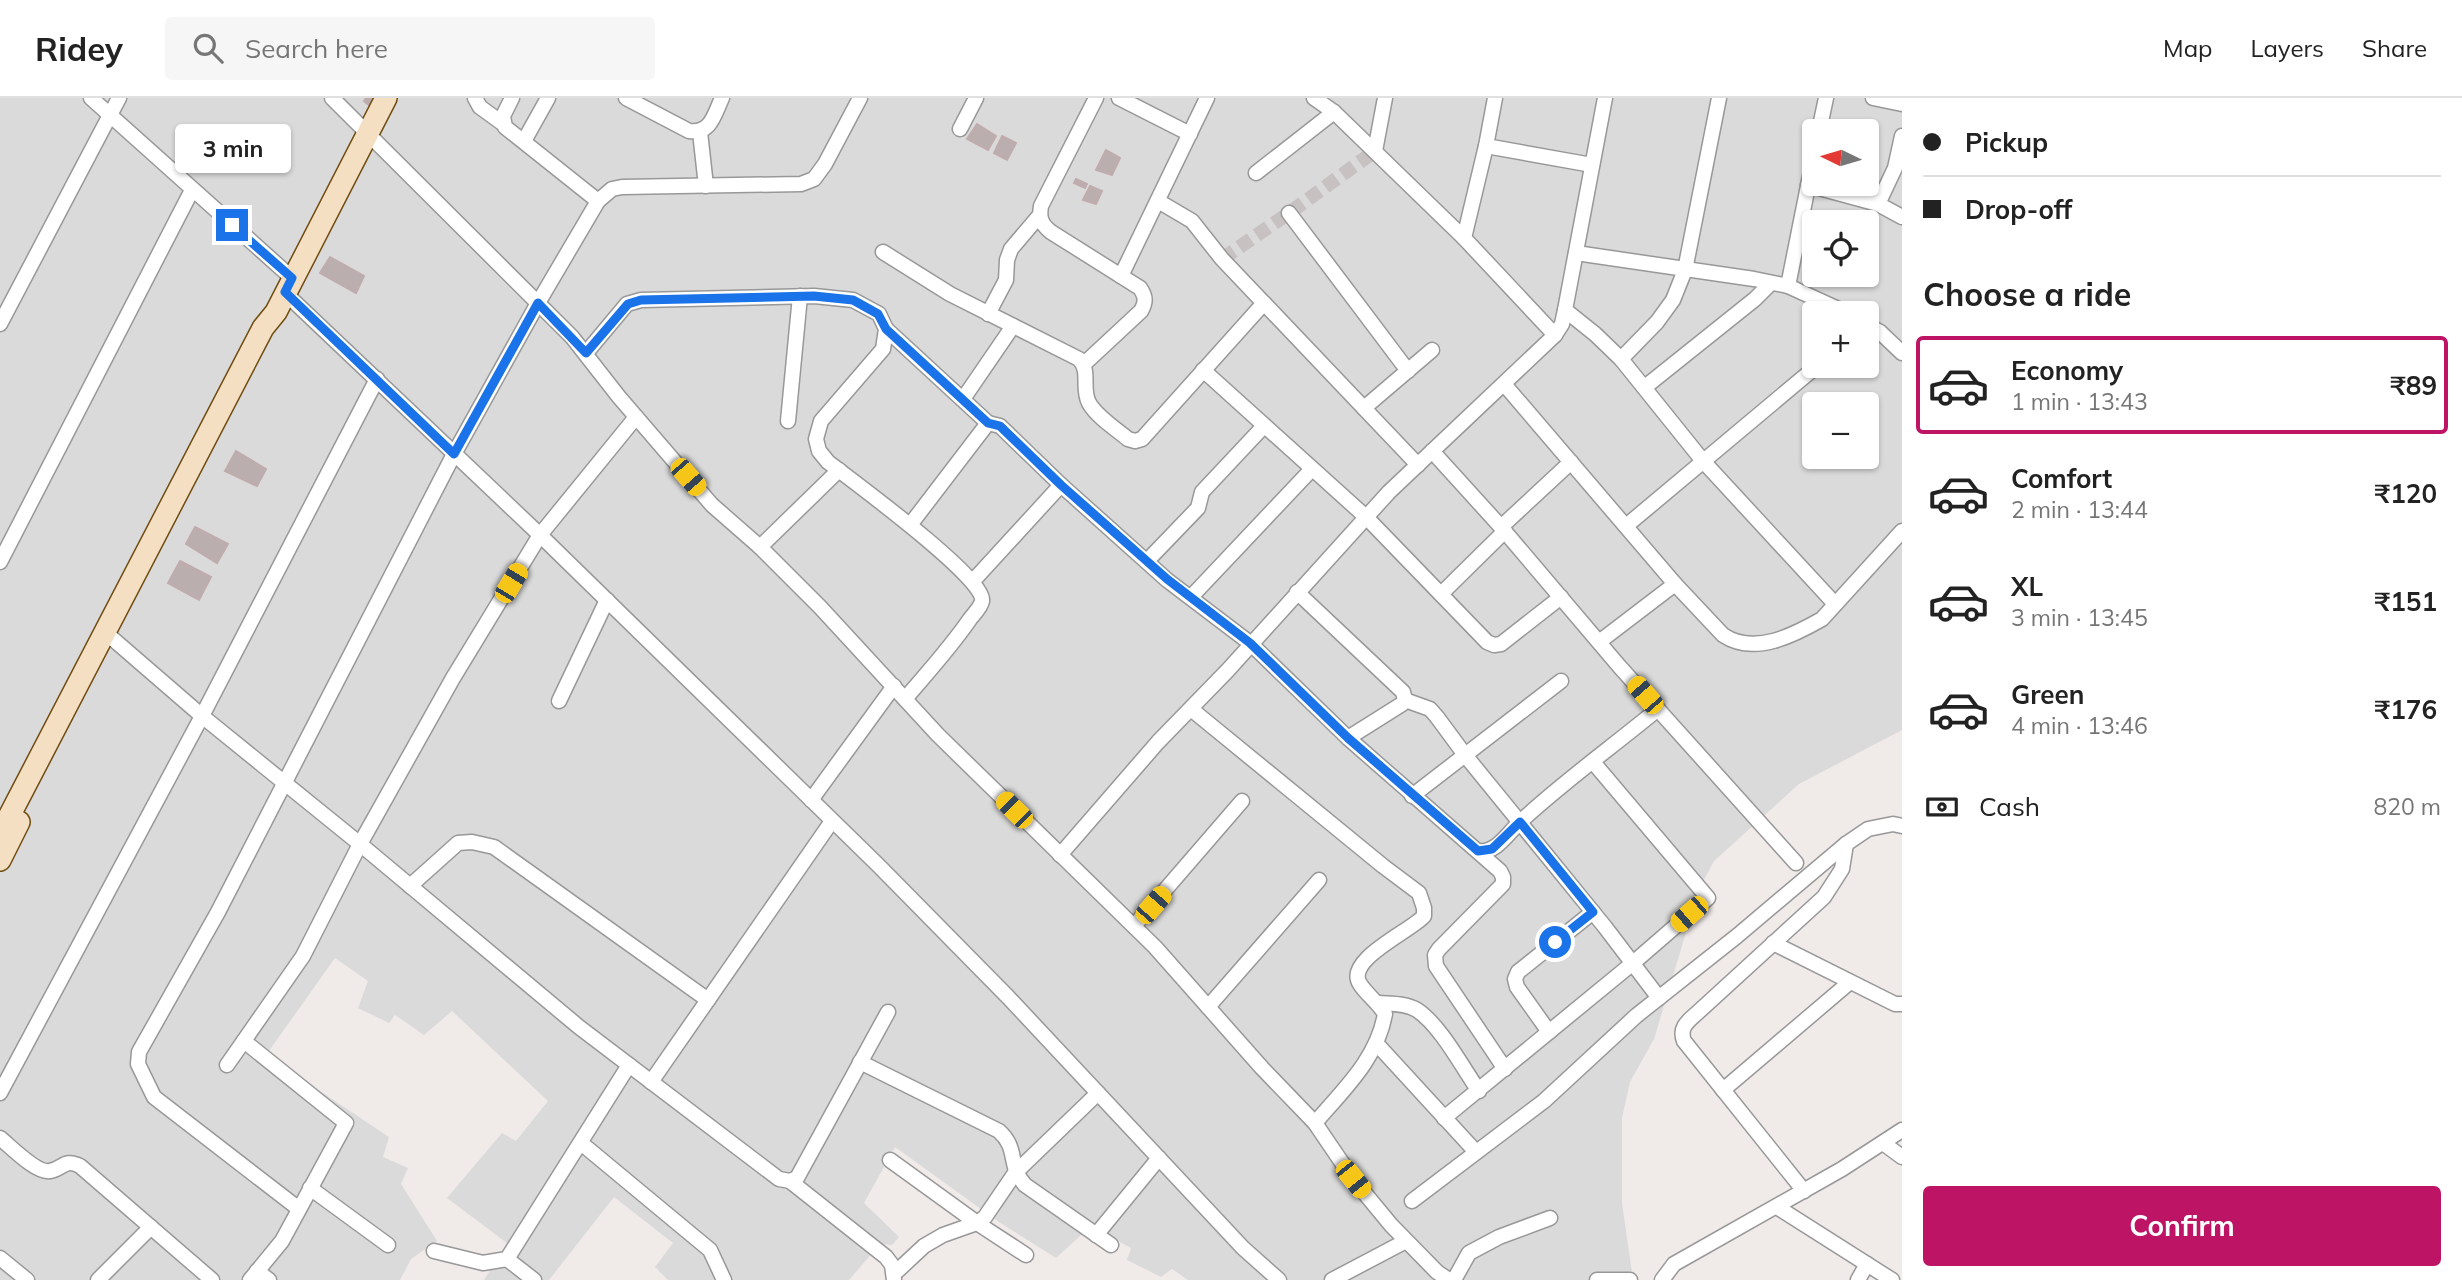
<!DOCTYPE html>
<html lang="en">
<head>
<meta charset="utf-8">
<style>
  :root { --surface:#fff; --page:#f6f6f6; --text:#222; --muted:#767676; --line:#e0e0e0; --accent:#be1466 }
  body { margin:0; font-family:Mulish,sans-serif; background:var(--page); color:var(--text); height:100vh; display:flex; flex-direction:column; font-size:26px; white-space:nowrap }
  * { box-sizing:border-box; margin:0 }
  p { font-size:23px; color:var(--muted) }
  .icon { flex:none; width:38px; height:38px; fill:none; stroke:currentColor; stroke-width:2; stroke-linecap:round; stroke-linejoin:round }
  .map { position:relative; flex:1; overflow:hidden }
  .panel { display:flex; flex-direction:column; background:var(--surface); width:560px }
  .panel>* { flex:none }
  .guide { display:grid; align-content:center; height:154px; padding:0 21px; background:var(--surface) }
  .needle { width:46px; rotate:275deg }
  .tools { position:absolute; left:1802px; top:21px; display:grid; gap:14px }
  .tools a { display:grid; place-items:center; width:77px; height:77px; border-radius:7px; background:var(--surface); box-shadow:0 2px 5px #0004; font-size:35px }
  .end { position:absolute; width:32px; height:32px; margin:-16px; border:9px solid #1a73e8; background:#fff; box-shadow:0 0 0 4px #fff }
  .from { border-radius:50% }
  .bubble { position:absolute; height:49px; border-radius:7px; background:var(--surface); box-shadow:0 2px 5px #0004; font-size:23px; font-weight:700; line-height:49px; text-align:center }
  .car { position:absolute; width:21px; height:42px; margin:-21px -10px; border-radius:9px; box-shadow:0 0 5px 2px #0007; background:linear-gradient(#f5c518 24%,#345 0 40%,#f5c518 0 76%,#345 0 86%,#f5c518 0) }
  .guide b { display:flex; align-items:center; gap:24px; height:66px; font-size:26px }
  .guide b+b { border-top:2px solid var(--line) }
  .guide i { width:18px; height:18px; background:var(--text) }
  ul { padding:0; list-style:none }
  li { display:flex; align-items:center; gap:21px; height:98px; margin:0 14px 10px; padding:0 7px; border:4px solid transparent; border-radius:7px }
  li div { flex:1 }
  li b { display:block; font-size:26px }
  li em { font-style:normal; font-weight:700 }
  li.selected { border-color:var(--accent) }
  li>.icon { width:63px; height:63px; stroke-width:1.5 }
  h2 { padding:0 21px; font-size:32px; line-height:84px }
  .pay { display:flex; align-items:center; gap:18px; height:77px; padding:0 21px; font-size:26px }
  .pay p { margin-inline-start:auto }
  .button { display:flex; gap:14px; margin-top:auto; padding:14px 21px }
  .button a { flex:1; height:80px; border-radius:7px; background:var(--accent); color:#fff; font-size:28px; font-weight:700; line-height:80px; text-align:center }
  header { display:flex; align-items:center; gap:42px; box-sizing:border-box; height:98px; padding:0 35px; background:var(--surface); border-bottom:2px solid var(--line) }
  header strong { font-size:33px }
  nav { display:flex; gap:38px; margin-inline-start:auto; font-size:24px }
  .search { width:490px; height:63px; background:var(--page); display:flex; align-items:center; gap:18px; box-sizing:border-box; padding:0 24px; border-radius:7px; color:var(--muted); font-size:26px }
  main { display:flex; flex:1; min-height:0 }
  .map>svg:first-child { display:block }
  .residential { fill:#dbdadb; fill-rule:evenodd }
  .building { fill:#baaeaf; stroke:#c1acad; stroke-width:2 }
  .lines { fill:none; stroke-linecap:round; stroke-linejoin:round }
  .street-tunnel { stroke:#c7c2c1; stroke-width:14; stroke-dasharray:14 7; stroke-linecap:butt }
  .street-casing { stroke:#989898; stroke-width:17 }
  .secondary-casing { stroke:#704c10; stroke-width:24 }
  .street { stroke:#fff; stroke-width:14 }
  .secondary { stroke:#f4dfc3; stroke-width:21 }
  .route { stroke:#1a73e8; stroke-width:9 }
</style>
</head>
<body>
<header>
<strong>Ridey</strong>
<div class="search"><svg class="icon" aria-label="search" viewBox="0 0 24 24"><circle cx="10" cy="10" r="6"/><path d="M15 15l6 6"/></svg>Search here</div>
<nav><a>Map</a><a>Layers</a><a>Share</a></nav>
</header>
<main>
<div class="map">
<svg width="1902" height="1182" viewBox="0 0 1902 1182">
  <rect width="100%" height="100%" fill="#f0eae9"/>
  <path class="residential" d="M 0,0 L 1902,0 L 1902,632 L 1799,686 L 1714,763 L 1699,791 L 1654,941 L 1630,984 L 1622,1020 L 1622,1105 L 1633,1182 L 1188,1182 L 1172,1171 L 1161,1179 L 1127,1162 L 1131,1150 L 1091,1128 L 1056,1160 L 999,1124 L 895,1049 L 864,1105 L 899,1139 L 892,1147 L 880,1146 L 849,1182 L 668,1182 L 655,1169 L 673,1145 L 614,1099 L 549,1182 L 484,1182 L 507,1145 L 447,1100 L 502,1035 L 516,1043 L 548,1003 L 452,913 L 424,937 L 395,917 L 389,925 L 358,910 L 368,883 L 335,860 L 266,957 L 389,1039 L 383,1059 L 408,1070 L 401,1086 L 437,1143 L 411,1161 L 400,1182 L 0,1182 ZM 1815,33 L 1867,33 L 1867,86 L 1815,86 ZM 1815,124 L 1867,124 L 1867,177 L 1815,177 ZM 1815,215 L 1867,215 L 1867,268 L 1815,268 ZM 1815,306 L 1867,306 L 1867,359 L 1815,359 Z"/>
  <g class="building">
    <path d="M 366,0 L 375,0 L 370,8 L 364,3 Z"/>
    <path d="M 977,26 L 996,38 L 988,52 L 967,41 Z"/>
    <path d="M 1002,38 L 1016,45 L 1007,62 L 994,55 Z"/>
    <path d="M 1106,52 L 1120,60 L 1112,77 L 1096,72 Z"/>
    <path d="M 1076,81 L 1087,86 L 1085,90 L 1074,85 Z"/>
    <path d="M 1090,88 L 1102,93 L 1096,106 L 1083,102 Z"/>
    <path d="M 330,159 L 364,178 L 356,195 L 320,175 Z"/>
    <path d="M 236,353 L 266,371 L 257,388 L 225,373 Z"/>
    <path d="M 195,429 L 228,446 L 217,465 L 186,446 Z"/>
    <path d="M 180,463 L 211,479 L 199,502 L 168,485 Z"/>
  </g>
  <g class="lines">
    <path class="street-tunnel" d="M 1222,161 L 1289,115 L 1375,53"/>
    <g class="street-casing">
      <g id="street">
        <path d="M 91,0 L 292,180"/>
        <path d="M 332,0 L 572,239 L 619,299 L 712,407 L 760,449 L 820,509 L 938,637 L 1155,849 L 1262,970 L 1315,1025 L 1353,1081 L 1391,1127 L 1437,1174 L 1449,1182"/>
        <path d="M 475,0 L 480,9 L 502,25"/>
        <path d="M 512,0 L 503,18 L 505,29 L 598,103"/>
        <path d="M 626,0 L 689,33 C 711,36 714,17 722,0"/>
        <path d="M 1119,0 L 1190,36"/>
        <path d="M 1314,0 L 1334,14 L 1464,140 L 1555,237"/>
        <path d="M 1495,0 L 1486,48 L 1592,67"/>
        <path d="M 1873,0 L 1902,6"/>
        <path d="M 960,31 L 976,0"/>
        <path d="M 1819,33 L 1826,0"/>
        <path d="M 700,34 L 706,88"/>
        <path d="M 524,43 L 548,0"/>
        <path d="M 1375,53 L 1385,0"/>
        <path d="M 1256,75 L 1334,14"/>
        <path d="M 1808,87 L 1878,106 L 1902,119"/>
        <path d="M 1158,103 L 1192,123 L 1222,161 L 1418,367"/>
        <path d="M 1878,106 L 1895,70 L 1902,38"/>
        <path d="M 1289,115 L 1408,273"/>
        <path d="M 1464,140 L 1486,48"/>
        <path d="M 883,154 L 950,196 L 1079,261 C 1091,273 1081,290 1089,305 C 1097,319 1116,331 1128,341 L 1135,343 L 1142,341 L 1264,205"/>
        <path d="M 1576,155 L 1754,181 L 1788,188 L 1847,215"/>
        <path d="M 1121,178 L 1207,0"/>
        <path d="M 1788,188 L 1815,53"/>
        <path d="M 284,194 L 540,437 L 878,767 L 1008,899 L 1243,1150 L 1279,1182"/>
        <path d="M 1565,212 L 1595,236 L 1621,261 L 1703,363 L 1835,506"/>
        <path d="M 988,216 L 1006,182 L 1007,162 L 1011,151 L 1039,118"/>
        <path d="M 0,226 L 119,0"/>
        <path d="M 1867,227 L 1880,234 L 1902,255"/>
        <path d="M 886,231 L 988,325"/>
        <path d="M 586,255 L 627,206 L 641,202 L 814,198 L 853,202 L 879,216 L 886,231 L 883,251 L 821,323 L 816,341 L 819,353 L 828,364 C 850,381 988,482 982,503 C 981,509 974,516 970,521 C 951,549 927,575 905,601"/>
        <path d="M 1621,261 L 1657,224 L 1673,202 L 1685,172 L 1719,0"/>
        <path d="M 1084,266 L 1141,213 C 1146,204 1146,199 1140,190 L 1051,134 C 1041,126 1039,120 1041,108 L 1096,0"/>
        <path d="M 1203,272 L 1366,419 L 1487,544 L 1494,547 L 1501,546 L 1561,499"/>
        <path d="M 1504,286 L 1675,486 L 1723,537 C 1754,558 1794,537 1822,521 L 1902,433"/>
        <path d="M 1645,289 L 1755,201 L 1771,185"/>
        <path d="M 963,301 L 1013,228"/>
        <path d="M 1364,310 L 1432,252"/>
        <path d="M 788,323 L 800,198"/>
        <path d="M 1432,353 L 1501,429 L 1619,568 L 1796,765"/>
        <path d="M 910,427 L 988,325 L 1000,328 L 1061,387 L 1167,482 L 1250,545 L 1348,640 L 1500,773 L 1503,779 L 1503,786 L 1439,851 L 1435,857 L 1436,868 L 1505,971"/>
        <path d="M 1626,428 L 1817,268"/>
        <path d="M 1501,429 L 1571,364"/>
        <path d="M 760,449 L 839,372"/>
        <path d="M 1147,463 L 1198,410 L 1202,394 L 1263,329"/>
        <path d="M 0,464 L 192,92"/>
        <path d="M 973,483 L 1061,387"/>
        <path d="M 1297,494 L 1403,594 L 1405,602 L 1402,606 L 1348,640"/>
        <path d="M 1441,496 L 1505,433"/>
        <path d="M 1191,499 L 1311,372"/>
        <path d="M 106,535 L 202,618 L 360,746 L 579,929 L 779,1081 L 790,1083 L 797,1080 L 888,914"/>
        <path d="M 1599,544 L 1675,486"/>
        <path d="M 1405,602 L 1430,611 L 1437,619 L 1465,657 L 1605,829 L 1659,900"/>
        <path d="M 559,603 L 607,502"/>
        <path d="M 1191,611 L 1383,768 L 1419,795 L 1424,810 L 1424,818 C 1411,833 1344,862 1360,886 C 1367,897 1378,904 1385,916 C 1377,961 1344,991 1315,1025"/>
        <path d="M 1412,698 L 1561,583"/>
        <path d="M 811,702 L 894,588"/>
        <path d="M 1478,753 C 1496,756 1508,735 1520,724 C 1563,684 1612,649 1658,611"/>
        <path d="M 1060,757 L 1158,644 L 1228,572 L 1389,394 L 1555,237 L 1562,226 L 1565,212 L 1605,0"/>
        <path d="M 410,788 L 458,745 L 472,744 L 494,749 L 708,902"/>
        <path d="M 1134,828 L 1242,703"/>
        <path d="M 1773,845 L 1895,906 L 1902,906"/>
        <path d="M 1379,905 C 1391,906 1406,905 1417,912 C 1441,928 1462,969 1479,993"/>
        <path d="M 1208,909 L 1319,782"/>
        <path d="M 1549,934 L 1517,889 L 1515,881 L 1518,874 L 1593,814"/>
        <path d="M 244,943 L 346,1025 L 282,1143 L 250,1182"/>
        <path d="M 1376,945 L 1476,1054"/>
        <path d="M 860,964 L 999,1033 C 1019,1051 1007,1067 1025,1087 L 1111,1147"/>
        <path d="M 227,967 L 303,858 L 360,746 L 453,580 L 540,437 L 636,319"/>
        <path d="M 651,984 L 832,723"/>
        <path d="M 1723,992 L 1850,884"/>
        <path d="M 0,995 L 202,618 L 377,281"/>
        <path d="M 1444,1020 L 1633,865 L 1708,800 L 1593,664"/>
        <path d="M 0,1040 C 10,1048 37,1076 50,1073 C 63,1071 64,1060 80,1068 L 212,1182"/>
        <path d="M 581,1045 L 710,1152 L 724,1182"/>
        <path d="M 1883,1045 L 1902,1059"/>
        <path d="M 890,1062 L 977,1125 L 1026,1157"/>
        <path d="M 790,1083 L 886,1159 L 892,1167 L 894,1182"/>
        <path d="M 310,1090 L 388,1147"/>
        <path d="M 1804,1093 L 1684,943 C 1679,930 1687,924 1696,916 L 1824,799 L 1842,771 L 1846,746"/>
        <path d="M 1412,1103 L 1544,1003 L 1636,918 L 1737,838 L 1846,746 L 1868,731 L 1893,726 L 1902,728"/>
        <path d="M 1777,1109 L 1892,1182"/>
        <path d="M 299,1111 L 154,999 L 138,966 L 139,954 L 218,814 L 454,356 L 538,205 L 598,103 L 612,91 L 622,89 L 801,86 L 814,81 L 825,66 L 860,0"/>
        <path d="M 1096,1137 L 1159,1060"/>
        <path d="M 434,1153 L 483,1165 L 507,1161 L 629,967"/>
        <path d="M 0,1160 L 27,1182"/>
        <path d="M 507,1161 L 534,1182"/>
        <path d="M 257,1173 L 269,1182"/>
        <path d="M 894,1176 L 924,1148 L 943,1137 L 977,1125 L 985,1119 L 1015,1075 L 1098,995"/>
        <path d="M 98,1182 L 151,1129"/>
        <path d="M 1332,1182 L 1406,1143"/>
        <path d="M 1454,1182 L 1469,1155 L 1499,1139 L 1550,1120"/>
        <path d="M 1597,1182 L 1630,1182"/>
        <path d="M 1662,1182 L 1674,1166 L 1842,1071 L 1902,1032"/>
        <path d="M 1858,1182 L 1867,1166"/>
      </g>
    </g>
    <g class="secondary-casing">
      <g id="secondary">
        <path d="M 0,736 L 263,230 L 276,214 L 386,0"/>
        <path d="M 0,762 L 19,724"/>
      </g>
    </g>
    <use href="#street" class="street"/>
    <use href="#secondary" class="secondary"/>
  </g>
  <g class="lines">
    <path class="route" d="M 232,127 L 292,180 L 285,194 L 454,356 L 538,205 L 586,255 L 628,206 L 641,202 L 814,198 L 853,202 L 878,216 L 886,231 L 988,325 L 1000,328 L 1061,387 L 1167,481 L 1250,545 L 1348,640 L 1478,753 L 1492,751 L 1520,724 L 1593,814 L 1555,844"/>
  </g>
</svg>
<div class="tools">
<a><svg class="needle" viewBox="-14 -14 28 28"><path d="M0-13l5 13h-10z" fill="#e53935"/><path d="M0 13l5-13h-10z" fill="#767676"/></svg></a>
<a><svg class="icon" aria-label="locate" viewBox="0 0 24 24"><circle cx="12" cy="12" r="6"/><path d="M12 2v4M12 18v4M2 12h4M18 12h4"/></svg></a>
<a>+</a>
<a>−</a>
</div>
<i class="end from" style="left:1555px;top:844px"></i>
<i class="end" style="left:232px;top:127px"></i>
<div class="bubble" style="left:175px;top:26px;width:116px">3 min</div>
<i class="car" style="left:688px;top:379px;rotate:139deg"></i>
<i class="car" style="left:511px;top:485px;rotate:31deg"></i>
<i class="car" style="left:1645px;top:597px;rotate:319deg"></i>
<i class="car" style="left:1014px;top:712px;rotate:315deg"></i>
<i class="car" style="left:1153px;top:807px;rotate:41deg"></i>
<i class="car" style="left:1689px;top:816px;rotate:229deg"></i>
<i class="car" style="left:1353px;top:1081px;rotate:141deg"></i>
</div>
<section class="panel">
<div class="guide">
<b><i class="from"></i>Pickup</b>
<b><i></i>Drop-off</b>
</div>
<h2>Choose a ride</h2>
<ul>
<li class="selected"><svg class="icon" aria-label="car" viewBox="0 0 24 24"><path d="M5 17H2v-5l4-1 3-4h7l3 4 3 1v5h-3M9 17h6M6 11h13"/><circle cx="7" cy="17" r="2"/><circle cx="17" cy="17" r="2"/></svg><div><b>Economy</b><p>1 min · 13:43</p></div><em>₹89</em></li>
<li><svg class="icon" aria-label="car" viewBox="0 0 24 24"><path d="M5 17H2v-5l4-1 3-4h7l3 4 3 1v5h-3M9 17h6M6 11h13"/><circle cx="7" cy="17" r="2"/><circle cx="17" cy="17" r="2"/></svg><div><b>Comfort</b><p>2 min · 13:44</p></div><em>₹120</em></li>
<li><svg class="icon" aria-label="car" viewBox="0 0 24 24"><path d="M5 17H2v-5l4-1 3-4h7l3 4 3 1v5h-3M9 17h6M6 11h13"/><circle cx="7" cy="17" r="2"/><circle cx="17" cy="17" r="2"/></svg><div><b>XL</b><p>3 min · 13:45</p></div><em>₹151</em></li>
<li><svg class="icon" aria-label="car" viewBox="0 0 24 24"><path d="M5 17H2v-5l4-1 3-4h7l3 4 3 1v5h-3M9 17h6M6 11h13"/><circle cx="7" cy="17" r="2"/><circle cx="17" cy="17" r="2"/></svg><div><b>Green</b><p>4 min · 13:46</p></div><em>₹176</em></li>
</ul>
<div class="pay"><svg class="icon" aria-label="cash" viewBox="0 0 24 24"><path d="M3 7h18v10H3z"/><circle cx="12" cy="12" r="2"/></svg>Cash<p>820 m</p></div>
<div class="button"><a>Confirm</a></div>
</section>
</main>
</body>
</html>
